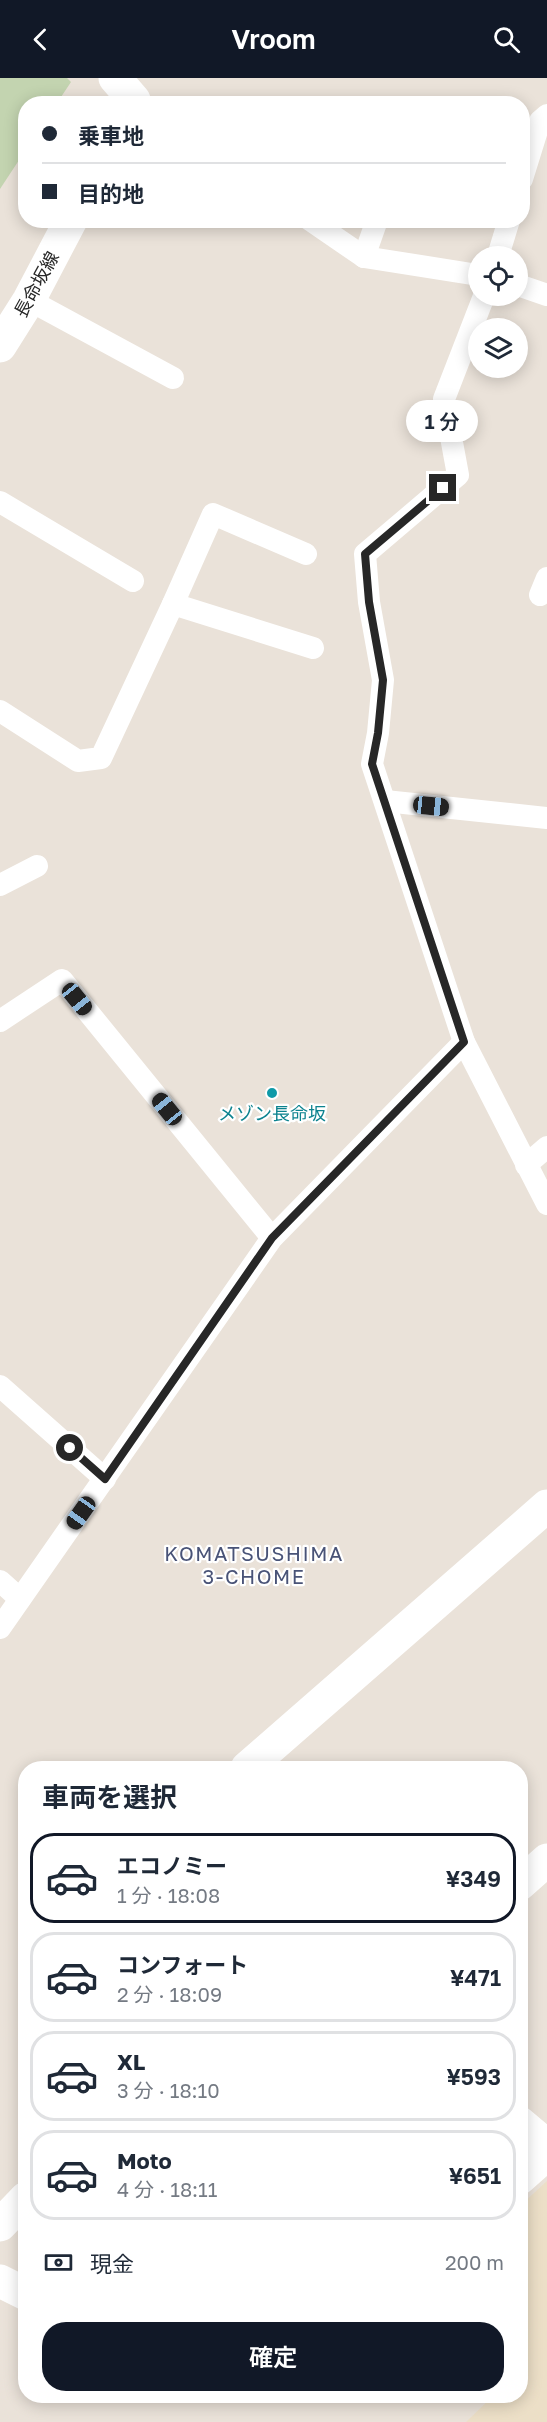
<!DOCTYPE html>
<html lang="ja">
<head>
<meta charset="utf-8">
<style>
  :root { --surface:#fff; --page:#f6f6f7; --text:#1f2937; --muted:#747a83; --line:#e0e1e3; --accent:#111827 }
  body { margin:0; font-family:"Golos Text","Noto Sans JP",sans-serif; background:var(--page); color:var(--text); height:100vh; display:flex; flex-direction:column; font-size:22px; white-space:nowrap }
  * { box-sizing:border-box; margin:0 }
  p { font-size:20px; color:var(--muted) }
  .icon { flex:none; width:33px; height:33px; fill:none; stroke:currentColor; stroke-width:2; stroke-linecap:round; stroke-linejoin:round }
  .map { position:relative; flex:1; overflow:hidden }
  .sheet { position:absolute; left:18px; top:1683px; width:510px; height:642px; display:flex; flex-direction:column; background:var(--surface); border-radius:24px; box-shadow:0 3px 15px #0003 }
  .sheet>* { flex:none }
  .hud { position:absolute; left:18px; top:18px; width:512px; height:132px; border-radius:24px; box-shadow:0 3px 15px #0003; display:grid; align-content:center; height:132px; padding:0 24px; background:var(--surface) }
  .controls { position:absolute; left:468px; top:168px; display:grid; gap:12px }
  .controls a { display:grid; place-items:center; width:60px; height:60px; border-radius:50%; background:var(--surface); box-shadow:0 3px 15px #0003; font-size:30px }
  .end { position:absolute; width:27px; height:27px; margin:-14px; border:8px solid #272727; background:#fff; box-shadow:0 0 0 3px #fff }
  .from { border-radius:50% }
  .bubble { position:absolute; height:42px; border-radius:21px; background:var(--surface); box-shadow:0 3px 15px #0003; font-size:20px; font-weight:600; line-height:42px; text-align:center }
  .car { position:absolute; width:18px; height:36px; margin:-18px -9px; border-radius:8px; box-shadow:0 0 4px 2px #0007; background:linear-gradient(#222 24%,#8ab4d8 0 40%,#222 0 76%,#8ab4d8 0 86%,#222 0) }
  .hud b { display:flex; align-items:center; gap:21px; height:57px; font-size:22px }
  .hud b+b { border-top:2px solid var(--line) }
  .hud i { width:15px; height:15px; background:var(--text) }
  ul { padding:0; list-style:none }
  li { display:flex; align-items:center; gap:18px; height:90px; margin:0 12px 9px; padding:0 12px; border:3px solid var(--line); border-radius:24px }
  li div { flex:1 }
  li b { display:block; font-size:22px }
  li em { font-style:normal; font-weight:600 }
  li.selected { border-color:var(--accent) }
  li>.icon { width:54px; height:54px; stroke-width:1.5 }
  h2 { padding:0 24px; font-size:27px; line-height:72px }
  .pay { display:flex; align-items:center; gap:15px; height:66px; padding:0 24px; font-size:22px }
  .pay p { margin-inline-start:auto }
  .button { display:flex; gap:12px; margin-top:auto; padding:12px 24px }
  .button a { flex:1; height:69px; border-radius:24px; background:var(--accent); color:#fff; font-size:24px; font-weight:600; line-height:69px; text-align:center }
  header { display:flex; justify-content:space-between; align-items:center; height:78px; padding:0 24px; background:var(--accent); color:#fff; font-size:27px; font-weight:600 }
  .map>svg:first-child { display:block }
  .education { fill:#ecdfc7 }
  .cemetery { fill:#c3d4b0 }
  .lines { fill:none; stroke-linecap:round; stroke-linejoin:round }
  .service { stroke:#fff; stroke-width:22 }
  .minor { stroke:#fff; stroke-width:33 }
  .route { stroke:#272727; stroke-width:8 }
  .culture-dot { fill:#0f9aa8; stroke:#fff; stroke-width:2 }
  .labels { text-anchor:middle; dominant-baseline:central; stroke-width:4.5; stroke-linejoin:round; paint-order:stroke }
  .street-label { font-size:18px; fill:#272727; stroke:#fff }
  .culture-label { font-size:18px; fill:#0d838f; stroke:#fff }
  .neighbourhood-label { font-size:20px; letter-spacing:1.5px; fill:#495377; stroke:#fff }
</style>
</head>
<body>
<header><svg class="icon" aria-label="back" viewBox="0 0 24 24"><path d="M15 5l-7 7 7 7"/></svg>Vroom<svg class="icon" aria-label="search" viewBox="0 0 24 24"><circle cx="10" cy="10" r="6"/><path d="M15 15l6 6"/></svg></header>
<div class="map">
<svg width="547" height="2344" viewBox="0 0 547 2344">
  <rect width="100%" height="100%" fill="#eae2d9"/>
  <path class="education" d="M 547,2103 L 547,2344 L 466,2344 L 493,2318 L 520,2318 L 521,2290 L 524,2287 L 520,2283 L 521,2127 Z"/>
  <path class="cemetery" d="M 0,0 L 67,0 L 71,4 L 57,25 L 26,26 L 25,73 L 0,111 Z"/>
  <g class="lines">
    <g class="service">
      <path d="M 522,101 L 540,43 L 547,37"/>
      <path d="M 310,142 L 364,179 L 478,197"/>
      <path d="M 498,178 L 509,142"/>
      <path d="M 364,179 L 377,142"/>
      <path d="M 518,207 L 547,217"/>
      <path d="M 484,218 L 444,321 L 458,397 L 365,476 L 369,524 L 383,602 L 378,655 L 372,686 L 464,964 L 547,1126"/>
      <path d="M 29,222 L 173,300"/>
      <path d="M 0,424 L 133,503"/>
      <path d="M 540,517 L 547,500"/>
      <path d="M 173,526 L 313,570"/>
      <path d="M 0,633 L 78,683 L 101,680 L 173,526 L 213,436 L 306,476"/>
      <path d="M 385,723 L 547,740"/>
      <path d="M 0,807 L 37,788"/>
      <path d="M 0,943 L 62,902 L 272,1160"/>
      <path d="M 526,1087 L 547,1069"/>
      <path d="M 0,1308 L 105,1401"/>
      <path d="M 0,1503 L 20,1521"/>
      <path d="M 0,1550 L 272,1160 L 464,964"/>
    </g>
    <g class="minor">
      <path d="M 115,0 L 134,22"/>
      <path d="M 0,268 L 29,222 L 71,142"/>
      <path d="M 247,1690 L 547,1428"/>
      <path d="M 520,1806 L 547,1782"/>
      <path d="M 520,2045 L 547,2068"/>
      <path d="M 520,2100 L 547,2076"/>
      <path d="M 0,2147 L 26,2120"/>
      <path d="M 0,2203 L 26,2216"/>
    </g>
  </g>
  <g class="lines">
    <path class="route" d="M 70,1370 L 105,1401 L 272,1160 L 464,964 L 372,686 L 378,655 L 383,602 L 369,524 L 365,476 L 443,410"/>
  </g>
  <circle class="culture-dot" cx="272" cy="1015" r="6"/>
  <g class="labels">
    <g class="street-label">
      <text transform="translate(36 206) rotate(-61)">長命坂線</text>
    </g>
    <g class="culture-label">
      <text x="272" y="1035">メゾン長命坂</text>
    </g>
    <g class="neighbourhood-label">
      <text x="254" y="1475">KOMATSUSHIMA<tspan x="254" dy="23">3-CHOME</tspan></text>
    </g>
  </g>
</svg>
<div class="controls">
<a><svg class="icon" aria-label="locate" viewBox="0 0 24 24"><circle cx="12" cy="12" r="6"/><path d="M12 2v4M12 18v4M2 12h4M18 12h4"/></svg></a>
<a><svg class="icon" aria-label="layers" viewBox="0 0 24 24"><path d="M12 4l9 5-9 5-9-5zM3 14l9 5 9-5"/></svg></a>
</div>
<i class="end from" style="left:70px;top:1370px"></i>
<i class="end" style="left:443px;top:410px"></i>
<div class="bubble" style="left:406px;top:322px;width:72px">1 分</div>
<i class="car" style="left:431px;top:728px;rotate:96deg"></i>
<i class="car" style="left:77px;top:921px;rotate:141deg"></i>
<i class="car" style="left:167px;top:1031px;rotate:321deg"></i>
<i class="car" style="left:81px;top:1435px;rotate:215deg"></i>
<div class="hud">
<b><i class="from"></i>乗車地</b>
<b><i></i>目的地</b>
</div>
<section class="sheet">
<h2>車両を選択</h2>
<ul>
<li class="selected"><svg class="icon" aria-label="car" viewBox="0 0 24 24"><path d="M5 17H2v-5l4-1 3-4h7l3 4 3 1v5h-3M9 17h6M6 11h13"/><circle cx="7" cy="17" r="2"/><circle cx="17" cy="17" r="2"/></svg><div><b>エコノミー</b><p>1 分 · 18:08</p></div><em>¥349</em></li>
<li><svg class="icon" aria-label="car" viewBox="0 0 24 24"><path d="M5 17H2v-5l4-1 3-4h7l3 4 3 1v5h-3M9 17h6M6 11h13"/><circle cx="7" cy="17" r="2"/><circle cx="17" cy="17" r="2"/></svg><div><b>コンフォート</b><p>2 分 · 18:09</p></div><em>¥471</em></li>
<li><svg class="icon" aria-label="car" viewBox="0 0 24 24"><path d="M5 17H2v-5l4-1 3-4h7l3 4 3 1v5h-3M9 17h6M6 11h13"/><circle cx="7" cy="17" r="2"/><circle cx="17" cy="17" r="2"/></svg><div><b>XL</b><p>3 分 · 18:10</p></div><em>¥593</em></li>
<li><svg class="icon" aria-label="car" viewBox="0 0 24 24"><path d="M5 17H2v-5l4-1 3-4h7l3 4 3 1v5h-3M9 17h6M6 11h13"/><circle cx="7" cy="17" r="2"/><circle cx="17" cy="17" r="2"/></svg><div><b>Moto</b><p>4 分 · 18:11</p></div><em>¥651</em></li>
</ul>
<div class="pay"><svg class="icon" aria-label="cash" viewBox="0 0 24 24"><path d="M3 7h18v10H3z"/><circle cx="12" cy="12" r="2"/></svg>現金<p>200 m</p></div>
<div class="button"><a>確定</a></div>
</section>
</div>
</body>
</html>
